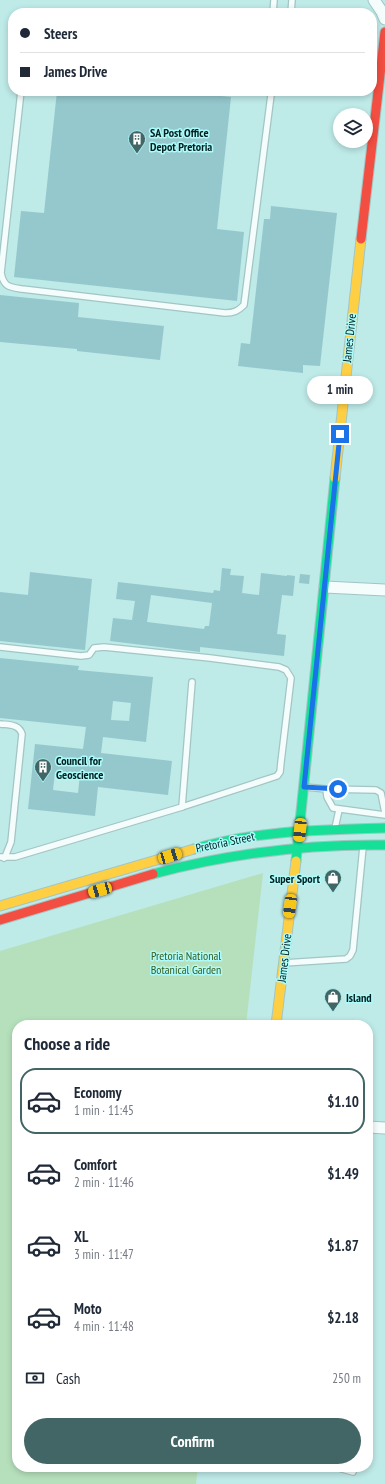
<!DOCTYPE html>
<html lang="en">
<head>
<meta charset="utf-8">
<style>
  :root { --surface:#fff; --page:#f2f2f3; --text:#1f2937; --muted:#747a83; --line:#e0e1e3; --accent:#426665 }
  body { margin:0; font-family:"PT Sans Narrow",sans-serif; background:var(--page); color:var(--text); height:100vh; display:flex; flex-direction:column; font-size:15px; white-space:nowrap }
  * { box-sizing:border-box; margin:0 }
  p { font-size:13px; color:var(--muted) }
  .icon { flex:none; width:22px; height:22px; fill:none; stroke:currentColor; stroke-width:2; stroke-linecap:round; stroke-linejoin:round }
  .map { position:relative; flex:1; overflow:hidden }
  .details { position:absolute; left:12px; top:1020px; width:361px; height:452px; display:flex; flex-direction:column; background:var(--surface); border-radius:16px; box-shadow:0 2px 6px #0003 }
  .details>* { flex:none }
  .top-card { position:absolute; left:8px; top:8px; width:369px; height:88px; border-radius:16px; box-shadow:0 2px 6px #0003; display:grid; align-content:center; height:88px; padding:0 12px; background:var(--surface) }
  .controls { position:absolute; left:333px; top:108px; display:grid; gap:8px }
  .controls a { display:grid; place-items:center; width:40px; height:40px; border-radius:50%; background:var(--surface); box-shadow:0 2px 6px #0003; font-size:20px }
  .end { position:absolute; width:18px; height:18px; margin:-9px; border:5px solid #1a73e8; background:#fff; box-shadow:0 0 0 2px #fff }
  .from { border-radius:50% }
  .bubble { position:absolute; height:28px; border-radius:14px; background:var(--surface); box-shadow:0 2px 6px #0003; font-size:13px; font-weight:700; line-height:28px; text-align:center }
  .car { position:absolute; width:12px; height:24px; margin:-12px -6px; border-radius:5px; box-shadow:0 0 3px 1px #0007; background:linear-gradient(#f5c518 24%,#345 0 40%,#f5c518 0 76%,#345 0 86%,#f5c518 0) }
  .top-card b { display:flex; align-items:center; gap:14px; height:38px; font-size:15px }
  .top-card b+b { border-top:1px solid var(--line) }
  .top-card i { width:10px; height:10px; background:var(--text) }
  ul { padding:0; list-style:none }
  li { display:flex; align-items:center; gap:12px; height:66px; margin:0 8px 6px; padding:0 4px; border:2px solid transparent; border-radius:16px }
  li div { flex:1 }
  li b { display:block; font-size:15px }
  li em { font-style:normal; font-weight:700 }
  li.selected { border-color:var(--accent) }
  li>.icon { width:36px; height:36px; stroke-width:1.5 }
  h2 { padding:0 12px; font-size:18px; line-height:48px }
  .pay { display:flex; align-items:center; gap:10px; height:44px; padding:0 12px; font-size:15px }
  .pay p { margin-inline-start:auto }
  .button { display:flex; gap:8px; margin-top:auto; padding:8px 12px }
  .button a { flex:1; height:46px; border-radius:24px; background:var(--accent); color:#fff; font-size:16px; font-weight:700; line-height:46px; text-align:center }
  .map>svg:first-child { display:block }
  .green { fill:#b6e0bc }
  .building { fill:#94c8cd; fill-rule:evenodd }
  .lines { fill:none; stroke-linecap:round; stroke-linejoin:round }
  .lane-casing { stroke:#a3c5c4; stroke-width:8 }
  .street-casing { stroke:#a3c5c4; stroke-width:13 }
  .fast-casing { stroke:#a3c5c4; stroke-width:11 }
  .slow-casing { stroke:#a3c5c4; stroke-width:11 }
  .jam-casing { stroke:#a3c5c4; stroke-width:11 }
  .lane { stroke:#f5fcfc; stroke-width:5.5 }
  .street { stroke:#f5fcfc; stroke-width:11 }
  .fast { stroke:#16e098; stroke-width:9 }
  .slow { stroke:#ffcf43; stroke-width:9 }
  .jam { stroke:#f24e42; stroke-width:9 }
  .route { stroke:#1a73e8; stroke-width:5 }
  .labels { text-anchor:middle; dominant-baseline:central; stroke-width:3; stroke-linejoin:round; paint-order:stroke }
  .poi-label { font-size:12px; font-weight:bold; fill:#001f1f; stroke:#adfbfa; text-anchor:start }
  .street-label { font-size:12px; fill:#001f1f; stroke:#adfbfa }
  .park-label { font-size:12px; fill:#385c1e; stroke:#adfbfa }
</style>
</head>
<body>
<div class="map">
<svg width="385" height="1484" viewBox="0 0 385 1484">
  <rect width="100%" height="100%" fill="#beeae8"/>
  <path class="green" d="M 263,873 L 246,1025 L 17,1025 L 17,1467 L 198,1467 L 196,1484 L 0,1484 L 0,951 Z"/>
  <g class="building">
    <path d="M 57,91 L 171,91 L 231,97 L 217,229 L 244,232 L 237,301 L 14,277 L 21,211 L 44,213 Z"/>
    <path d="M 271,206 L 337,213 L 320,366 L 303,365 L 303,373 L 238,366 L 241,343 L 250,344 L 264,219 L 270,219 Z"/>
    <path d="M 0,295 L 79,303 L 78,317 L 164,326 L 160,360 L 77,351 L 77,349 L 0,342 Z"/>
    <path d="M 222,568 L 231,569 L 230,575 L 244,576 L 242,593 L 259,595 L 261,573 L 287,576 L 287,575 L 295,576 L 293,596 L 282,595 L 277,634 L 286,635 L 284,656 L 200,647 L 200,652 L 110,641 L 113,618 L 132,620 L 135,601 L 116,599 L 118,582 L 213,593 L 214,590 L 220,591 ZM 151,595 L 212,603 L 209,626 L 205,626 L 204,629 L 147,622 Z"/>
    <path d="M 30,572 L 92,579 L 85,650 L 0,641 L 0,592 L 28,595 Z"/>
    <path d="M 300,574 L 310,575 L 309,584 L 299,583 Z"/>
    <path d="M 0,658 L 79,666 L 78,670 L 153,677 L 146,742 L 103,737 L 101,753 L 172,761 L 168,795 L 98,787 L 95,816 L 28,809 L 35,744 L 83,749 L 86,727 L 0,718 ZM 113,701 L 131,703 L 129,721 L 111,720 ZM 55,772 L 80,774 L 78,793 L 53,790 Z"/>
  </g>
  <g class="lines">
    <g class="lane-casing">
      <g id="lane">
        <path d="M 273,13 L 274,0"/>
        <path d="M 291,13 L 292,0"/>
        <path d="M 21,91 L 1,273 C 4,287 9,287 22,289 L 225,313 C 234,313 238,311 244,305 L 271,95 L 270,91"/>
        <path d="M 0,647 L 81,656 L 89,655 L 94,648 L 104,647 L 210,658 L 279,667 L 286,670 L 291,678 L 281,762 L 280,772 L 277,776 L 182,807 L 15,857 L 0,857"/>
        <path d="M 0,724 C 9,725 19,724 22,734 L 11,842 L 5,857 L 4,858"/>
        <path d="M 305,787 L 326,789 L 327,797 L 333,808 L 385,815"/>
        <path d="M 326,789 L 376,790 L 381,793 L 385,813"/>
        <path d="M 182,807 L 192,682"/>
        <path d="M 335,828 L 339,810"/>
        <path d="M 284,963 L 346,959 L 350,956 L 353,950 L 363,847"/>
        <path d="M 335,1467 L 353,1472"/>
      </g>
    </g>
    <g class="street-casing">
      <g id="street">
        <path d="M 374,0 L 382,12 L 385,19"/>
        <path d="M 325,587 L 385,590"/>
        <path d="M 368,1127 L 385,1128"/>
      </g>
    </g>
    <g class="fast-casing">
      <g id="fast">
        <path d="M 194,849 C 257,830 320,830 385,828"/>
        <path d="M 296,861 L 335,478"/>
        <path d="M 153,874 C 231,853 305,844 385,845"/>
      </g>
    </g>
    <g class="slow-casing">
      <g id="slow">
        <path d="M 335,478 L 361,239"/>
        <path d="M 0,906 L 194,849"/>
        <path d="M 276,1025 L 296,861"/>
      </g>
    </g>
    <g class="jam-casing">
      <g id="jam">
        <path d="M 361,239 L 385,32"/>
        <path d="M 0,920 L 153,874"/>
      </g>
    </g>
    <use href="#lane" class="lane"/>
    <use href="#street" class="street"/>
    <use href="#fast" class="fast"/>
    <use href="#slow" class="slow"/>
    <use href="#jam" class="jam"/>
  </g>
  <g class="lines">
    <path class="route" d="M 338,789 L 304,787 L 340,434"/>
  </g>
  <defs>
    <g id="building-pin" transform="scale(0.9)"><path d="M0 17L-7.5 6A9.5 9.5 0 1 1 7.5 6Z" fill="#426665" stroke="#adfbfa"/><path d="M-4-6H4V6H1V3H-1V6H-4ZM-2.5-4.3h1.7v1.8h-1.7ZM.8-4.3h1.7v1.8H.8ZM-2.5-1h1.7V.8h-1.7ZM.8-1h1.7V.8H.8Z" fill="#fff"/></g>
    <g id="shop-pin" transform="scale(0.9)"><path d="M0 17L-7.5 6A9.5 9.5 0 1 1 7.5 6Z" fill="#426665" stroke="#adfbfa"/><path d="M-5-2.5h2.3a2.7 3.5 0 0 1 5.4 0H5L5.5 6h-11ZM-1.5-2.5h3a1.5 2.3 0 0 0-3 0Z" fill="#fff"/></g>
  </defs>
  <g fill-rule="evenodd">
    <use href="#building-pin" x="137" y="139"/>
    <use href="#building-pin" x="43" y="767"/>
    <use href="#shop-pin" x="333" y="878"/>
    <use href="#shop-pin" x="333" y="997"/>
  </g>
  <g class="labels">
    <g class="poi-label">
      <text x="150" y="132">SA Post Office<tspan x="150" dy="14">Depot Pretoria</tspan></text>
      <text x="56" y="760">Council for<tspan x="56" dy="14">Geoscience</tspan></text>
      <text x="320" y="878" text-anchor="end">Super Sport</text>
      <text x="346" y="997">Island</text>
    </g>
    <g class="street-label">
      <text transform="translate(349 338) rotate(-84)">James Drive</text>
      <text transform="translate(225 842) rotate(-12)">Pretoria Street</text>
      <text transform="translate(284 958) rotate(-83)">James Drive</text>
    </g>
    <g class="park-label">
      <text x="186" y="955">Pretoria National<tspan x="186" dy="14">Botanical Garden</tspan></text>
    </g>
  </g>
</svg>
<div class="controls">
<a><svg class="icon" aria-label="layers" viewBox="0 0 24 24"><path d="M12 4l9 5-9 5-9-5zM3 14l9 5 9-5"/></svg></a>
</div>
<i class="end from" style="left:338px;top:789px"></i>
<i class="end" style="left:340px;top:434px"></i>
<div class="bubble" style="left:307px;top:376px;width:66px">1 min</div>
<i class="car" style="left:300px;top:830px;rotate:186deg"></i>
<i class="car" style="left:170px;top:856px;rotate:73deg"></i>
<i class="car" style="left:100px;top:890px;rotate:254deg"></i>
<i class="car" style="left:290px;top:906px;rotate:188deg"></i>
<div class="top-card">
<b><i class="from"></i>Steers</b>
<b><i></i>James Drive</b>
</div>
<section class="details">
<h2>Choose a ride</h2>
<ul>
<li class="selected"><svg class="icon" aria-label="car" viewBox="0 0 24 24"><path d="M5 17H2v-5l4-1 3-4h7l3 4 3 1v5h-3M9 17h6M6 11h13"/><circle cx="7" cy="17" r="2"/><circle cx="17" cy="17" r="2"/></svg><div><b>Economy</b><p>1 min · 11:45</p></div><em>$1.10</em></li>
<li><svg class="icon" aria-label="car" viewBox="0 0 24 24"><path d="M5 17H2v-5l4-1 3-4h7l3 4 3 1v5h-3M9 17h6M6 11h13"/><circle cx="7" cy="17" r="2"/><circle cx="17" cy="17" r="2"/></svg><div><b>Comfort</b><p>2 min · 11:46</p></div><em>$1.49</em></li>
<li><svg class="icon" aria-label="car" viewBox="0 0 24 24"><path d="M5 17H2v-5l4-1 3-4h7l3 4 3 1v5h-3M9 17h6M6 11h13"/><circle cx="7" cy="17" r="2"/><circle cx="17" cy="17" r="2"/></svg><div><b>XL</b><p>3 min · 11:47</p></div><em>$1.87</em></li>
<li><svg class="icon" aria-label="car" viewBox="0 0 24 24"><path d="M5 17H2v-5l4-1 3-4h7l3 4 3 1v5h-3M9 17h6M6 11h13"/><circle cx="7" cy="17" r="2"/><circle cx="17" cy="17" r="2"/></svg><div><b>Moto</b><p>4 min · 11:48</p></div><em>$2.18</em></li>
</ul>
<div class="pay"><svg class="icon" aria-label="cash" viewBox="0 0 24 24"><path d="M3 7h18v10H3z"/><circle cx="12" cy="12" r="2"/></svg>Cash<p>250 m</p></div>
<div class="button"><a>Confirm</a></div>
</section>
</div>
</body>
</html>
